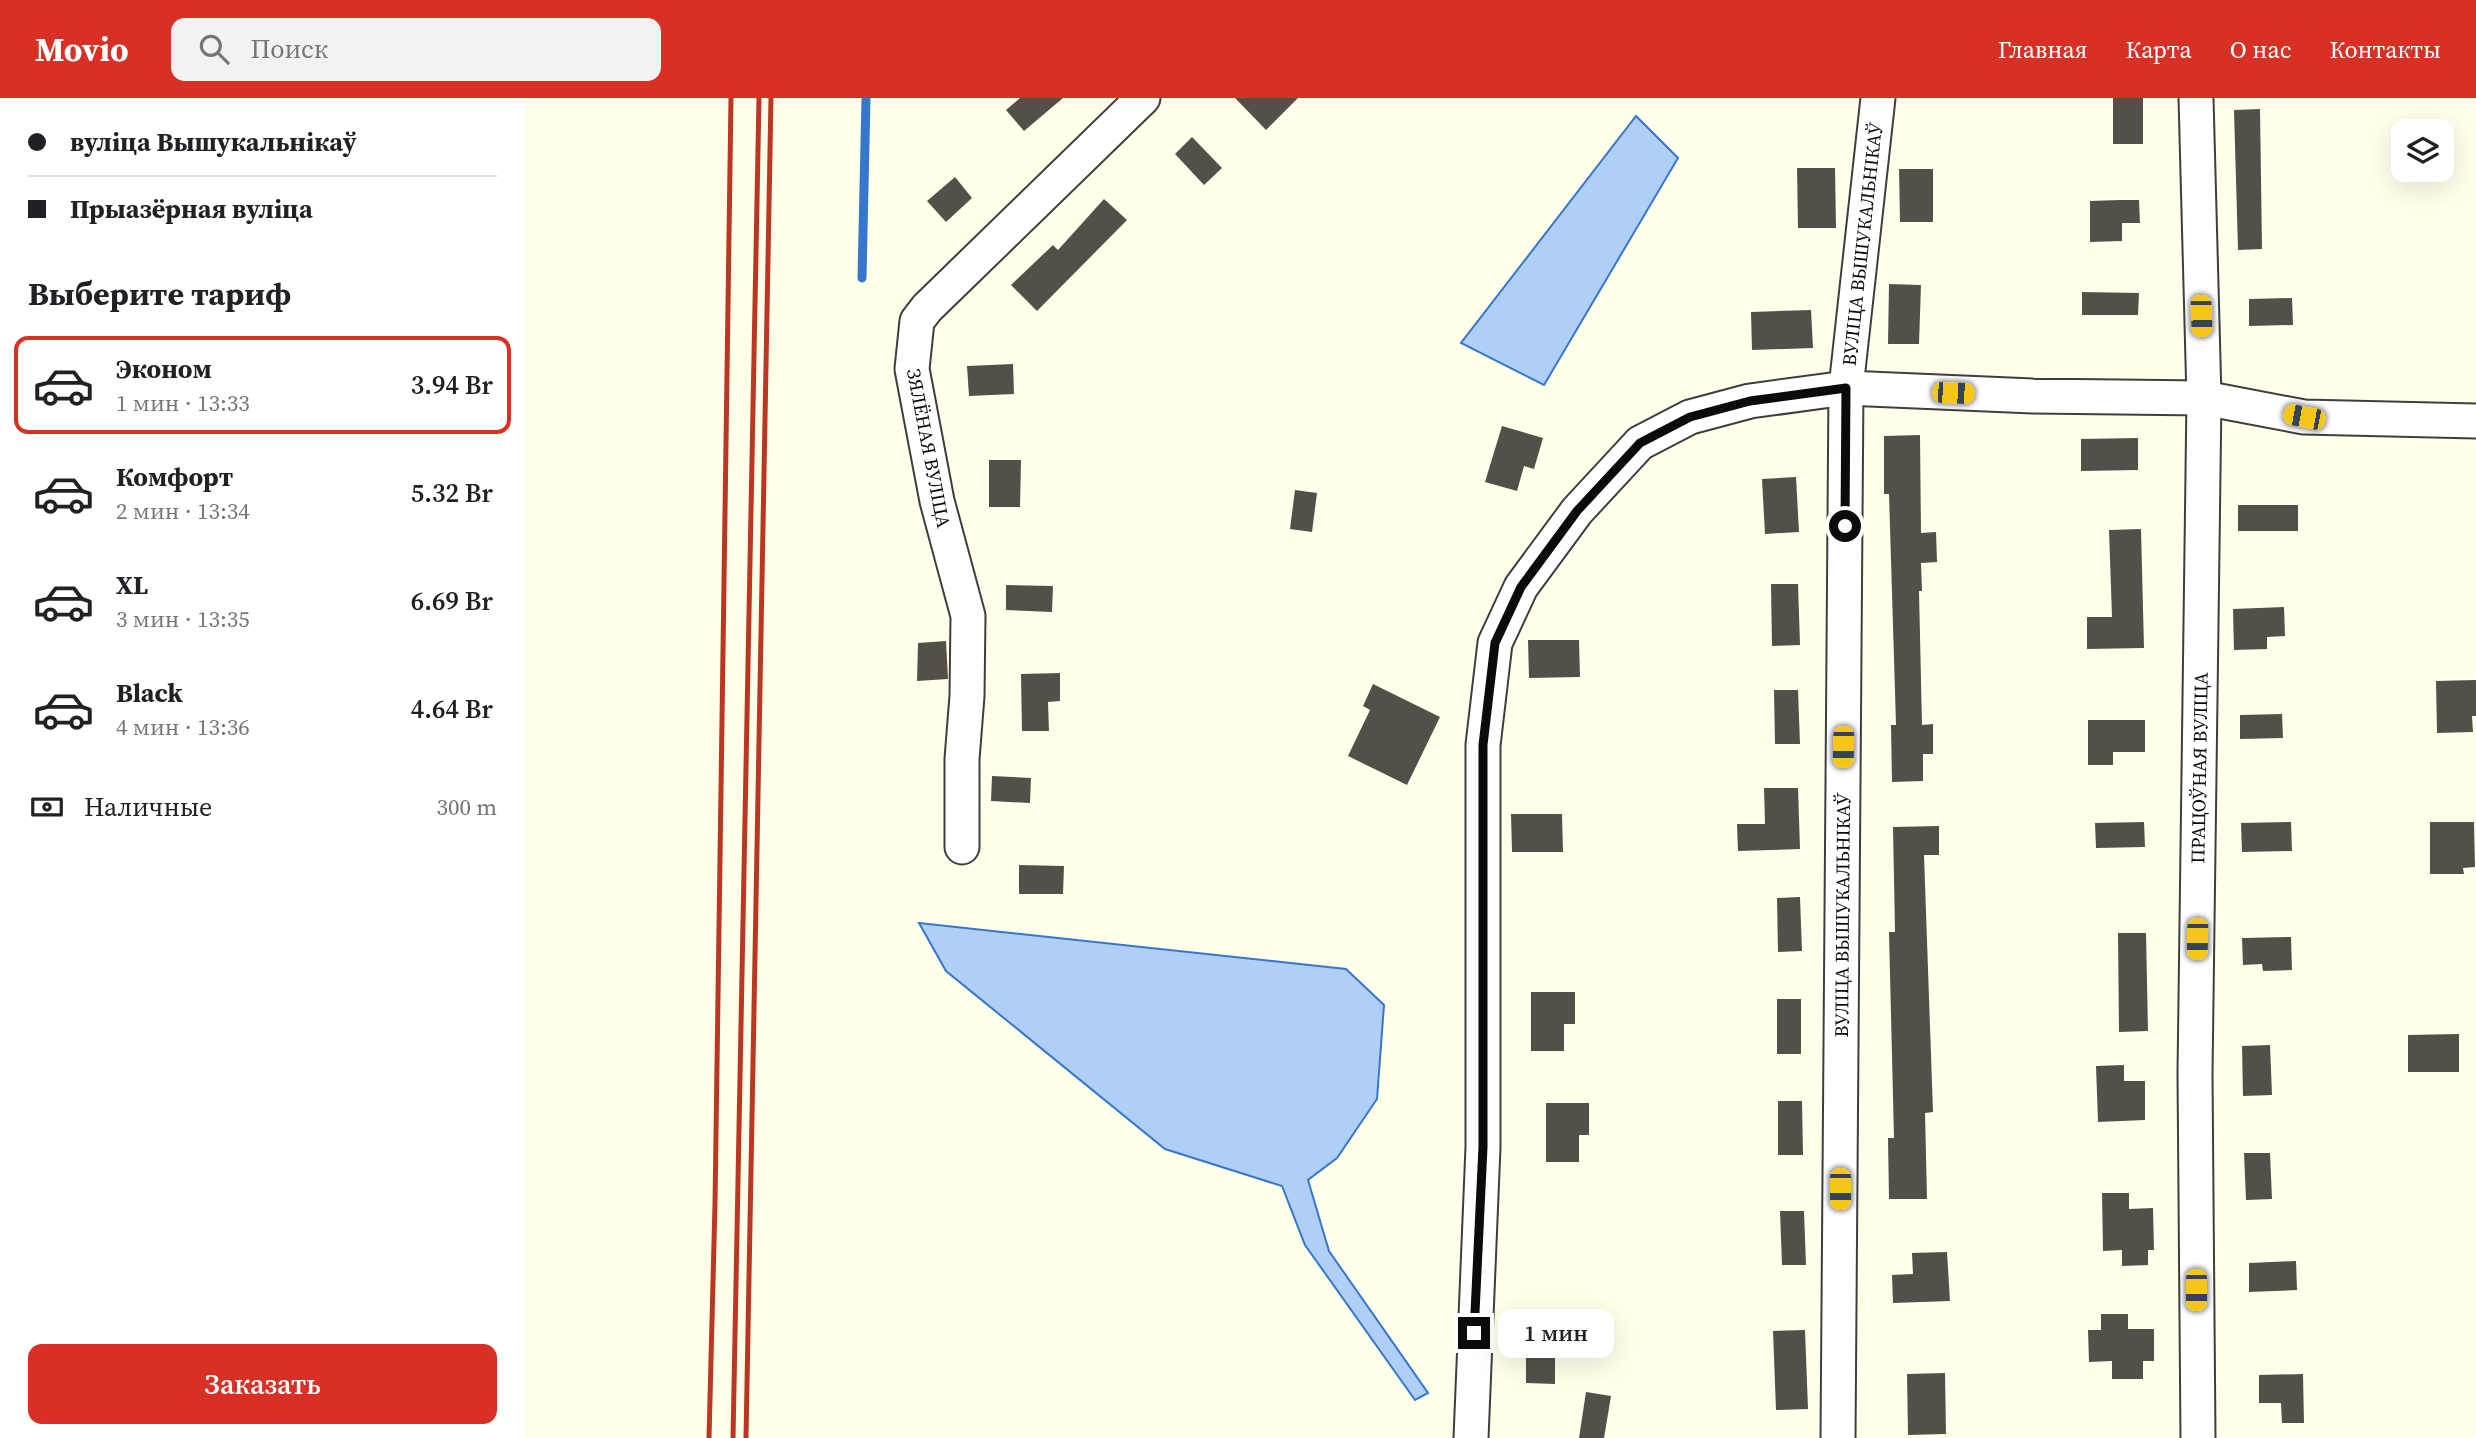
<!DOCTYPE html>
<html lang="ru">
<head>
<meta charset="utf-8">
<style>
  :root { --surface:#fff; --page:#f2f2f2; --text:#202124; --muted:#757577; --line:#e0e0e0; --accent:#d93025 }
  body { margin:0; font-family:"Source Serif 4",serif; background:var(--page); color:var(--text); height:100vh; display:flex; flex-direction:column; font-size:26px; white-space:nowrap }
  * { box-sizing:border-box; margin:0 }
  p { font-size:23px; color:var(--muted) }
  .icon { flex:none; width:38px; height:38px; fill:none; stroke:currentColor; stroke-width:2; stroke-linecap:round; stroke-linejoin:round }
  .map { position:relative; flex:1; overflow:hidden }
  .drawer { display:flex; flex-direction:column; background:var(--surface); width:525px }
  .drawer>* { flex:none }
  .banner { display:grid; align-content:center; height:154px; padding:0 28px; background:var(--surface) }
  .controls { position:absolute; left:1866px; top:21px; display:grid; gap:14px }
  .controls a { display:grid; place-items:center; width:63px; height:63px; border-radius:14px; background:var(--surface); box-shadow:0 7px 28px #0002; font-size:35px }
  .end { position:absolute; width:32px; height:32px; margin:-16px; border:9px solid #0b0b0b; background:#fff; box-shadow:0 0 0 4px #fff }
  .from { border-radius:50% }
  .bubble { position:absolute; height:49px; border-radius:14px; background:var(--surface); box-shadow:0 7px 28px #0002; font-size:23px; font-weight:600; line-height:49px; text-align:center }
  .car { position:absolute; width:21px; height:42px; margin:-21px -10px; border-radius:9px; box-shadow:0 0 5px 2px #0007; background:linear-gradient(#f5c518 24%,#345 0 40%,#f5c518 0 76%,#345 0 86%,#f5c518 0) }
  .banner b { display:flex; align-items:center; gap:24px; height:66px; font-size:26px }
  .banner b+b { border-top:2px solid var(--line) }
  .banner i { width:18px; height:18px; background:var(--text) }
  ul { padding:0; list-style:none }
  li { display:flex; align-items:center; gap:21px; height:98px; margin:0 14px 10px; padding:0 14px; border:4px solid transparent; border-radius:14px }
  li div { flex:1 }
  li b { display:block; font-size:26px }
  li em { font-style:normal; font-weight:600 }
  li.active { border-color:var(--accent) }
  li>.icon { width:63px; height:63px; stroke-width:1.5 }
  h2 { padding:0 28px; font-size:32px; line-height:84px }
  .pay { display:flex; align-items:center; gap:18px; height:77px; padding:0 28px; font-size:26px }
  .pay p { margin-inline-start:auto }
  .action { display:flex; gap:14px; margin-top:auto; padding:14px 28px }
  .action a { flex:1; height:80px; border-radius:14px; background:var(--accent); color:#fff; font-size:28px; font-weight:600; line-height:80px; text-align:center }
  header { display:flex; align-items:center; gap:42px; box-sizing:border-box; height:98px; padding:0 35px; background:var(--accent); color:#fff }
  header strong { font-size:33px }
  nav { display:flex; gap:38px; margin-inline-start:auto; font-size:24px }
  .search { width:490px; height:63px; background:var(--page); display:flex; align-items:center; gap:18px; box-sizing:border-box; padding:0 24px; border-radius:14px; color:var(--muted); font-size:26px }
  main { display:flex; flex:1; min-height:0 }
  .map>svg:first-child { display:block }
  .water { fill:#afcff6; stroke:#3676cd; stroke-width:2 }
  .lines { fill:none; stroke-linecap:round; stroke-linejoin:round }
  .stream { stroke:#3676cd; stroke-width:9 }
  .building { fill:#544f48 }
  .street-casing { stroke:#3e3e3e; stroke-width:37 }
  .street { stroke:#fff; stroke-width:33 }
  .rail { stroke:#bb3724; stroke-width:5 }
  .route { stroke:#0b0b0b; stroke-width:9 }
  .labels { text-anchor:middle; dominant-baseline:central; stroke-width:7; stroke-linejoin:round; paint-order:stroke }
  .street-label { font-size:19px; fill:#0b0b0b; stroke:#fff }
</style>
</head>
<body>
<header>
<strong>Movio</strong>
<div class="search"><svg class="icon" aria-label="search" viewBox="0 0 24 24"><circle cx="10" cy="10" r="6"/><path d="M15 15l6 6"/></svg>Поиск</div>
<nav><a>Главная</a><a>Карта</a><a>О нас</a><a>Контакты</a></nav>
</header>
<main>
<section class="drawer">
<div class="banner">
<b><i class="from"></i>вуліца Вышукальнікаў</b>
<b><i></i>Прыазёрная вуліца</b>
</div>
<h2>Выберите тариф</h2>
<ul>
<li class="active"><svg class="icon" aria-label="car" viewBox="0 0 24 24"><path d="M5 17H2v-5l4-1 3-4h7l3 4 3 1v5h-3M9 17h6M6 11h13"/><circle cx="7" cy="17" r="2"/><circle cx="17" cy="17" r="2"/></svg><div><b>Эконом</b><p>1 мин · 13:33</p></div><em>3.94 Br</em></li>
<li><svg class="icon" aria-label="car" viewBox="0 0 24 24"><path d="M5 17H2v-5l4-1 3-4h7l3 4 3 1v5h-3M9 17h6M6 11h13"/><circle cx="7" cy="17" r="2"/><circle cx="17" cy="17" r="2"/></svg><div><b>Комфорт</b><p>2 мин · 13:34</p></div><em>5.32 Br</em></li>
<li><svg class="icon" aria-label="car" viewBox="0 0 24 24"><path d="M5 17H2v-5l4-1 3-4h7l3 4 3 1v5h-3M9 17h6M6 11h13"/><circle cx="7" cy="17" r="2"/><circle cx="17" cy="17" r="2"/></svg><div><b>XL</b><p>3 мин · 13:35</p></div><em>6.69 Br</em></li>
<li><svg class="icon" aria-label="car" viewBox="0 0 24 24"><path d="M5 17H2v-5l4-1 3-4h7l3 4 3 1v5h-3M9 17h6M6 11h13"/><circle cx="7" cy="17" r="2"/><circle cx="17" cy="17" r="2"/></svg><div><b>Black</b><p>4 мин · 13:36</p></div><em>4.64 Br</em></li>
</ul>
<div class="pay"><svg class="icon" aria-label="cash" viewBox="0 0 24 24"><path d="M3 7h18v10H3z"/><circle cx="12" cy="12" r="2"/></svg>Наличные<p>300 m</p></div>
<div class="action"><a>Заказать</a></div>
</section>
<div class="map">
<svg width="1951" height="1340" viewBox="0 0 1951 1340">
  <rect width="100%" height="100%" fill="#ffffea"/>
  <g class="water">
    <path d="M 1111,18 L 1153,60 L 1019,287 L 936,245 Z"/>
    <path d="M 394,825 L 821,871 L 859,907 L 852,1001 L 812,1060 L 783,1082 L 804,1153 L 903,1295 L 890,1302 L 780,1147 L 757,1088 L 640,1051 L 421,873 Z"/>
  </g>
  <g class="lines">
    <path class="stream" d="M 337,180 L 341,0"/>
  </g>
  <g class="building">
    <path d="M 495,0 L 538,0 L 499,33 L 481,12 Z"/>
    <path d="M 710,0 L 773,0 L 741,32 Z"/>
    <rect x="1588" y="0" width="30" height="46"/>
    <path d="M 1735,11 L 1737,151 L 1713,152 L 1709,12 Z"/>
    <path d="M 667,39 L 697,70 L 679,87 L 650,56 Z"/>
    <path d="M 1272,70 L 1310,70 L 1311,130 L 1273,130 Z"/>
    <path d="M 1374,71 L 1408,71 L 1408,124 L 1375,124 Z"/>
    <path d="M 430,79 L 447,100 L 421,124 L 402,103 Z"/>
    <path d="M 579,101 L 602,122 L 512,213 L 486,187 L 528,147 L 533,152 Z"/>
    <path d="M 1595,102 L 1614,102 L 1615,125 L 1597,125 L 1597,143 L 1565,144 L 1565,103 Z"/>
    <path d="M 1364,186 L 1396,187 L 1394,246 L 1363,246 Z"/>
    <path d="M 1557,194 L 1614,195 L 1613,217 L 1557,217 Z"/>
    <path d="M 1767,200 L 1768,227 L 1724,228 L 1724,201 Z"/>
    <path d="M 1286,212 L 1288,250 L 1227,252 L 1226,214 Z"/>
    <path d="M 488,266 L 489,296 L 444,298 L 442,268 Z"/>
    <path d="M 977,328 L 1018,340 L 1009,371 L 999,368 L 992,393 L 960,384 Z"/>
    <path d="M 1395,337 L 1396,435 L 1411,434 L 1412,464 L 1396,465 L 1397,493 L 1394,493 L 1397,627 L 1408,626 L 1408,656 L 1398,656 L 1398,683 L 1367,684 L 1366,627 L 1371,627 L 1364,396 L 1359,396 L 1359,338 Z"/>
    <path d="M 1613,340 L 1613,372 L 1556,373 L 1556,341 Z"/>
    <path d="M 464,362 L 496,362 L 495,409 L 464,409 Z"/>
    <path d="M 1271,379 L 1274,434 L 1240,436 L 1237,381 Z"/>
    <path d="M 770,392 L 792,395 L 787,434 L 765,431 Z"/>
    <rect x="1713" y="407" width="60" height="26"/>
    <path d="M 1616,431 L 1619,550 L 1562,551 L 1562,519 L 1587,519 L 1584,432 Z"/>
    <path d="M 1246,486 L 1273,486 L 1275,547 L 1247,548 Z"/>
    <path d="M 481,487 L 528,488 L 527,514 L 481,512 Z"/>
    <path d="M 1759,509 L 1760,538 L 1742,539 L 1742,551 L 1709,552 L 1708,511 Z"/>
    <path d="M 1003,542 L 1054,542 L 1055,579 L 1004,580 Z"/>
    <path d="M 421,543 L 423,581 L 392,583 L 393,545 Z"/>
    <path d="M 535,575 L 535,603 L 523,604 L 524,633 L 497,633 L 496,576 Z"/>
    <path d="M 1951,582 L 1951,618 L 1947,618 L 1948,634 L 1912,635 L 1911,583 Z"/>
    <path d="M 848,586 L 915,619 L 882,687 L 823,658 L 845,612 L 838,608 Z"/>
    <path d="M 1249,592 L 1273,592 L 1275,646 L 1250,646 Z"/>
    <path d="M 1757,616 L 1758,640 L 1715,641 L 1715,617 Z"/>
    <path d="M 1563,622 L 1620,622 L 1620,654 L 1588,654 L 1588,667 L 1563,667 Z"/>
    <path d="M 467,678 L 506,680 L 505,705 L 466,703 Z"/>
    <path d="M 1239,690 L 1273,690 L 1275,751 L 1213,753 L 1212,726 L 1240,726 Z"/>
    <path d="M 986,716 L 1037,716 L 1038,754 L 987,754 Z"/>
    <path d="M 1619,724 L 1620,749 L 1571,750 L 1570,725 Z"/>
    <path d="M 1766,724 L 1767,753 L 1717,754 L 1716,725 Z"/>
    <path d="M 1905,724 L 1949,724 L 1950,769 L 1938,770 L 1939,776 L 1905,776 Z"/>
    <path d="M 1414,728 L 1414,757 L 1399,757 L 1408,1014 L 1400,1015 L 1402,1101 L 1364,1101 L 1363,1040 L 1369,1040 L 1364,834 L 1370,834 L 1368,729 Z"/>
    <path d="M 494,767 L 539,768 L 538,796 L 494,796 Z"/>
    <path d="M 1275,799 L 1277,853 L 1253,854 L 1252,800 Z"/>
    <path d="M 1593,835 L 1621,835 L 1623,933 L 1594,934 Z"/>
    <path d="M 1766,839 L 1767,872 L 1738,873 L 1737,866 L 1718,867 L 1717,840 Z"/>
    <path d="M 1006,894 L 1050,894 L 1050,926 L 1039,926 L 1039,953 L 1006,953 Z"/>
    <rect x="1252" y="901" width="24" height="55"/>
    <path d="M 1934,936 L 1934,974 L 1883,974 L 1883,937 Z"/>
    <path d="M 1745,947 L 1747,997 L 1718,998 L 1717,948 Z"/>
    <path d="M 1599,967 L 1599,983 L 1620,983 L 1620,1022 L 1573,1024 L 1571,968 Z"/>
    <path d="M 1253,1003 L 1277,1003 L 1278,1057 L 1253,1057 Z"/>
    <path d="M 1021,1005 L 1064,1005 L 1064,1037 L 1054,1037 L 1054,1064 L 1021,1064 Z"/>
    <path d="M 1719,1055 L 1745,1055 L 1747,1101 L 1721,1102 Z"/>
    <path d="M 1577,1095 L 1604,1095 L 1604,1111 L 1628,1110 L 1629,1152 L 1623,1152 L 1623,1167 L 1597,1168 L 1597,1152 L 1578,1153 Z"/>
    <path d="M 1255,1113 L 1279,1113 L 1281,1167 L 1257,1167 Z"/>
    <path d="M 1422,1154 L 1425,1203 L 1368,1205 L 1367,1177 L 1388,1176 L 1387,1155 Z"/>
    <path d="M 1771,1163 L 1772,1192 L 1724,1194 L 1724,1165 Z"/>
    <path d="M 1576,1216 L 1603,1216 L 1603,1231 L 1629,1231 L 1629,1263 L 1618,1263 L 1618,1281 L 1587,1281 L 1587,1263 L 1564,1264 L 1563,1232 L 1576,1232 Z"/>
    <path d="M 1001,1226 L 1030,1227 L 1030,1286 L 1001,1285 Z"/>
    <path d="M 1280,1232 L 1283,1311 L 1251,1312 L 1248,1233 Z"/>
    <path d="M 1420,1275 L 1421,1336 L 1383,1337 L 1382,1276 Z"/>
    <path d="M 1778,1276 L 1779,1325 L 1757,1325 L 1756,1305 L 1734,1305 L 1734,1277 Z"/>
    <path d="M 1061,1294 L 1086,1298 L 1079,1340 L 1054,1340 Z"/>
  </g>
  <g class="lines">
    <g class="street-casing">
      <g id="street">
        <path d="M 1671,0 L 1679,300 L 1670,976 L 1673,1340"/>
        <path d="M 437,749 L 437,661 L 442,598 L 443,518 L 412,403 L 387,271 L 392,223 L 402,210 L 618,0"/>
        <path d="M 946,1340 L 958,1049 L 958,647 L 970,545 L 996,489 L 1052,413 L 1115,345 L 1165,319 L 1225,303 L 1321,290 L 1508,298 L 1679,300 L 1779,319 L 1951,323"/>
        <path id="s1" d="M 1313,1340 L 1321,290 L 1353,0"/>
      </g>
    </g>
    <use href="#street" class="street"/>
    <g class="rail">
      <path d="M 184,1340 L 190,1106 L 206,0"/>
      <path d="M 208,1340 L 234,0"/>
      <path d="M 221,1340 L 246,0"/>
    </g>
  </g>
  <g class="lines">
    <path class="route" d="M 949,1235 L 958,1049 L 958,647 L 970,545 L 996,489 L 1052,413 L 1115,345 L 1165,319 L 1225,303 L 1321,290 L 1320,428"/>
  </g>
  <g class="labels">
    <g class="street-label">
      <text stroke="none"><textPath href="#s1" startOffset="1195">ВУЛІЦА ВЫШУКАЛЬНІКАЎ</textPath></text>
      <text transform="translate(404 350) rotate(79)">ЗЯЛЁНАЯ ВУЛІЦА</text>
      <text transform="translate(1674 670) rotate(-89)">ПРАЦОЎНАЯ ВУЛІЦА</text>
      <text stroke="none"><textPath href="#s1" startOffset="523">ВУЛІЦА ВЫШУКАЛЬНІКАЎ</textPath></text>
    </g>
  </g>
</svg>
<div class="controls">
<a><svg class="icon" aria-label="layers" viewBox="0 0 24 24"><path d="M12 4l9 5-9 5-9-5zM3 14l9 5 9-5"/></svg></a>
</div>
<i class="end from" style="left:1320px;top:428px"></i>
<i class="end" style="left:949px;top:1235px"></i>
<div class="bubble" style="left:973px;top:1211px;width:116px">1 мин</div>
<i class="car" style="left:1676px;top:218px;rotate:178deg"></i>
<i class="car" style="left:1428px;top:295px;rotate:92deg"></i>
<i class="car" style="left:1779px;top:319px;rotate:281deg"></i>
<i class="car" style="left:1318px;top:649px;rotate:181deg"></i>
<i class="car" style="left:1672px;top:841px;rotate:181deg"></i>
<i class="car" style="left:1315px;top:1091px;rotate:180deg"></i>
<i class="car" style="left:1671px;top:1192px;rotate:180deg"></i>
</div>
</main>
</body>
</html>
